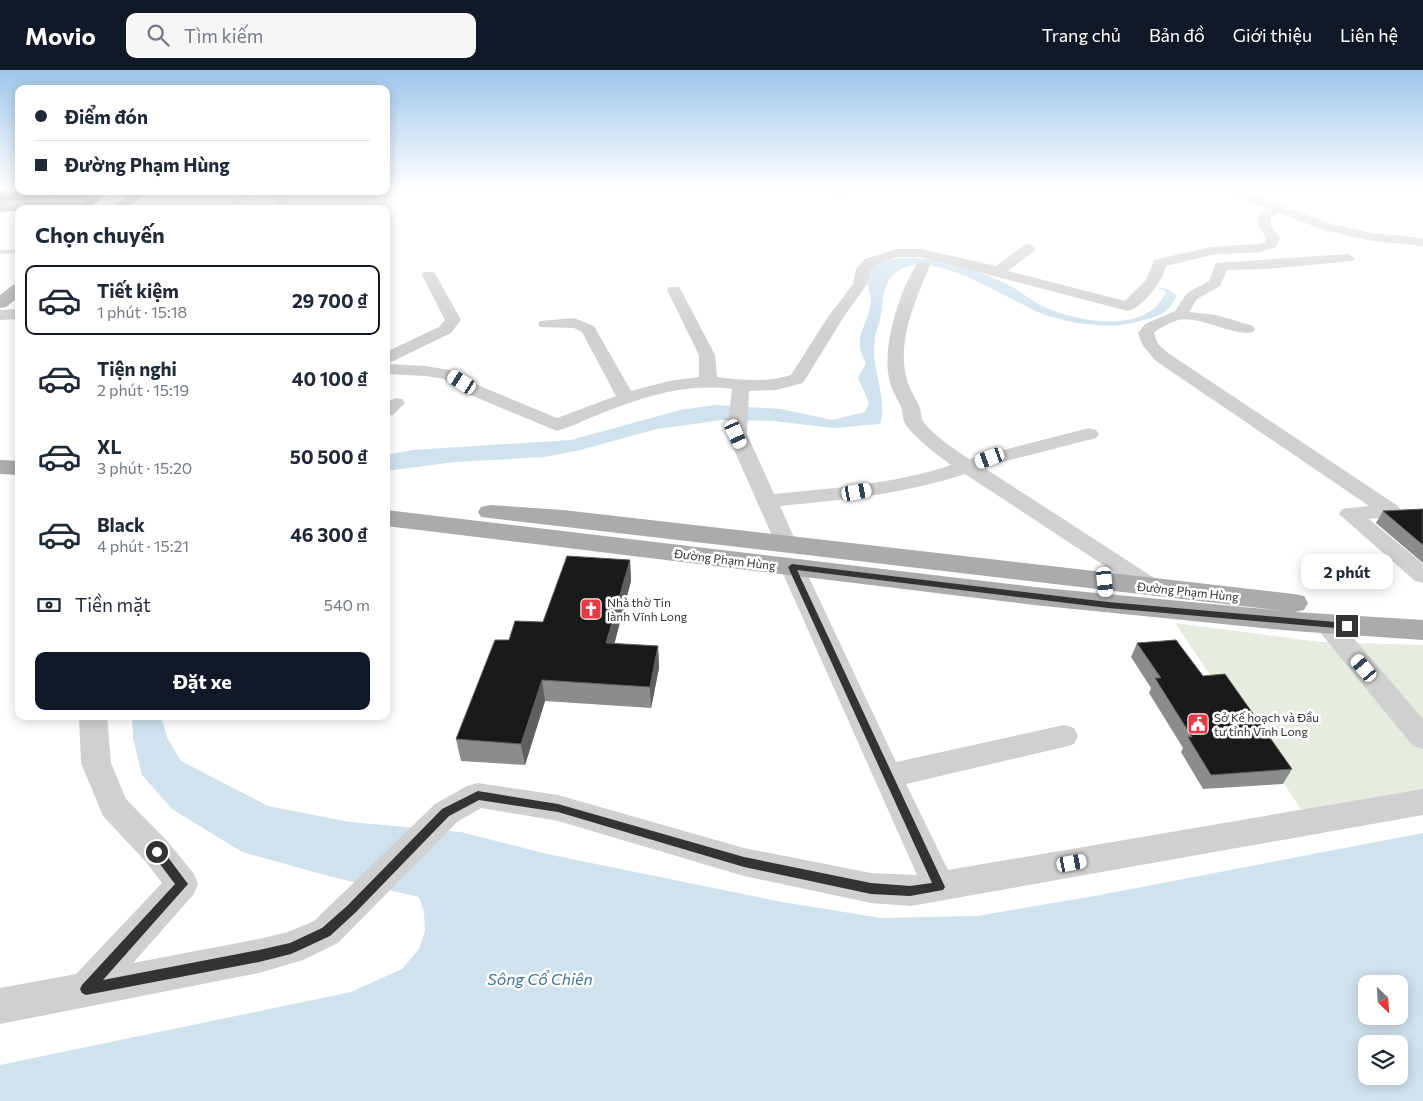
<!DOCTYPE html>
<html lang="vi">
<head>
<meta charset="utf-8">
<style>
  :root { --surface:#fff; --page:#f6f6f7; --text:#1f2937; --muted:#747a83; --line:#e0e1e3; --accent:#111827 }
  body { margin:0; font-family:Commissioner,sans-serif; background:var(--page); color:var(--text); height:100vh; display:flex; flex-direction:column; font-size:19px; white-space:nowrap }
  * { box-sizing:border-box; margin:0 }
  p { font-size:16px; color:var(--muted) }
  .icon { flex:none; width:28px; height:28px; fill:none; stroke:currentColor; stroke-width:2; stroke-linecap:round; stroke-linejoin:round }
  .map { position:relative; flex:1; overflow:hidden }
  .sheet { position:absolute; left:15px; top:135px; width:375px; height:515px; display:flex; flex-direction:column; background:var(--surface); border-radius:10px; box-shadow:0 2px 12px #0003 }
  .sheet>* { flex:none }
  .banner { position:absolute; left:15px; top:15px; width:375px; height:110px; border-radius:10px; box-shadow:0 2px 12px #0003; display:grid; align-content:center; height:110px; padding:0 20px; background:var(--surface) }
  .needle { width:32px; rotate:155deg }
  .controls { position:absolute; left:1358px; top:905px; display:grid; gap:10px }
  .controls a { display:grid; place-items:center; width:50px; height:50px; border-radius:10px; background:var(--surface); box-shadow:0 2px 12px #0003; font-size:25px }
  .end { position:absolute; width:22px; height:22px; margin:-11px; border:6px solid #333; background:#fff; box-shadow:0 0 0 2px #fff }
  .from { border-radius:50% }
  .bubble { position:absolute; height:35px; border-radius:10px; background:var(--surface); box-shadow:0 2px 12px #0003; font-size:16px; font-weight:700; line-height:35px; text-align:center }
  .car { position:absolute; width:15px; height:30px; margin:-15px -8px; border-radius:6px; box-shadow:0 0 4px 1px #0007; background:linear-gradient(#fff 24%,#345 0 40%,#fff 0 76%,#345 0 86%,#fff 0) }
  .banner b { display:flex; align-items:center; gap:18px; height:48px; font-size:19px }
  .banner b+b { border-top:1px solid var(--line) }
  .banner i { width:12px; height:12px; background:var(--text) }
  ul { padding:0; list-style:none }
  li { display:flex; align-items:center; gap:15px; height:70px; margin:0 10px 8px; padding:0 10px; border:2px solid transparent; border-radius:10px }
  li div { flex:1 }
  li b { display:block; font-size:19px }
  li em { font-style:normal; font-weight:700 }
  li.active { border-color:var(--accent) }
  li>.icon { width:45px; height:45px; stroke-width:1.5 }
  h2 { padding:0 20px; font-size:22px; line-height:60px }
  .pay { display:flex; align-items:center; gap:12px; height:55px; padding:0 20px; font-size:19px }
  .pay p { margin-inline-start:auto }
  .action { display:flex; gap:10px; margin-top:auto; padding:10px 20px }
  .action a { flex:1; height:58px; border-radius:10px; background:var(--accent); color:#fff; font-size:20px; font-weight:700; line-height:58px; text-align:center }
  header { display:flex; align-items:center; gap:30px; box-sizing:border-box; height:70px; padding:0 25px; background:var(--accent); color:#fff }
  header strong { font-size:24px }
  nav { display:flex; gap:28px; margin-inline-start:auto; font-size:18px }
  .search { width:350px; height:45px; background:var(--page); display:flex; align-items:center; gap:12px; box-sizing:border-box; padding:0 18px; border-radius:10px; color:var(--muted); font-size:19px }
  .map>svg:first-child { display:block }
  .green { fill:#e6ecdf }
  .water { fill:#cfe2ee; fill-rule:evenodd }
  .lines { fill:none; stroke-linecap:round; stroke-linejoin:round }
  .service { fill:#d0d0d0; fill-rule:evenodd }
  .minor { fill:#d0d0d0; fill-rule:evenodd }
  .primary { fill:#ababab; fill-rule:evenodd }
  .wall { fill:#8c8c8c }
  .shaded-wall { fill:#5f5f5f }
  .building { fill:#1a1a1a; stroke:#5f5f5f }
  .route { fill:#333 }
  .labels { text-anchor:middle; dominant-baseline:central; stroke-width:5; stroke-linejoin:round; paint-order:stroke }
  .street-label { font-size:12px; fill:#333; stroke:#fff }
  .poi-label { font-size:12px; fill:#333; stroke:#fff; text-anchor:start }
  .near-water-label { font-size:16px; font-style:italic; fill:#3f7597; stroke:#fff }
</style>
</head>
<body>
<header>
<strong>Movio</strong>
<div class="search"><svg class="icon" aria-label="search" viewBox="0 0 24 24"><circle cx="10" cy="10" r="6"/><path d="M15 15l6 6"/></svg>Tìm kiếm</div>
<nav><a>Trang chủ</a><a>Bản đồ</a><a>Giới thiệu</a><a>Liên hệ</a></nav>
</header>
<div class="map">
<svg width="1423" height="1031" viewBox="0 0 1423 1031">
  <rect width="100%" height="100%" fill="#fff"/>
  <path class="green" d="M 1175,553 L 1320,572 L 1423,575 L 1423,722 L 1305,745 Z"/>
  <g class="water">
    <path d="M 898,188 C 925,187 948,191 973,200 C 987,205 1002,211 1014,218 C 1027,226 1040,237 1054,241 C 1088,253 1148,263 1166,222 L 1157,217 L 1167,219 L 1176,225 L 1176,227 C 1167,245 1158,246 1140,251 C 1112,260 1071,254 1043,244 C 1009,232 916,163 888,212 C 882,223 883,234 881,245 C 880,253 876,260 875,267 C 874,275 874,286 875,294 C 878,310 886,338 880,354 L 834,358 L 773,351 L 722,350 L 657,359 L 580,380 L 545,387 L 455,392 L 386,401 L 386,385 L 412,380 L 571,370 L 680,340 L 715,335 L 781,339 L 832,350 L 865,342 L 869,333 L 858,308 L 866,293 C 852,266 865,262 870,237 C 874,220 861,216 873,195 Z"/>
    <path d="M 132,646 L 161,646 L 167,667 L 181,691 L 268,736 L 350,752 L 461,762 L 547,784 L 782,832 L 881,848 L 977,846 L 1100,825 L 1423,763 L 1423,1031 L 0,1031 L 0,995 L 351,922 L 402,899 L 419,879 L 425,861 L 424,842 L 419,827 L 332,807 L 242,782 L 172,739 L 142,705 L 133,668 ZM 1366,914 L 1399,914 L 1399,946 L 1366,946 ZM 1366,974 L 1399,974 L 1399,1006 L 1366,1006 Z"/>
  </g>
  <g class="lines">
    <path class="service" d="M 19,179 L 19,183 L 0,184 L 0,180 Z"/>
    <g class="minor">
      <path d="M 828,119 L 839,119 L 844,126 L 838,130 L 834,129 Z"/>
      <path d="M 1238,120 L 1331,154 L 1372,163 L 1423,168 L 1423,176 L 1372,171 L 1327,161 L 1278,143 L 1270,148 L 1271,156 L 1280,168 L 1276,177 L 1261,182 L 1211,185 L 1166,196 C 1163,211 1143,237 1128,241 L 921,187 L 897,187 L 875,195 L 870,200 L 867,214 L 843,248 L 803,313 L 776,320 L 749,321 L 747,364 L 774,424 C 834,418 894,414 951,395 C 940,387 908,363 904,351 C 902,346 903,341 901,336 C 896,327 891,319 889,308 C 882,276 900,219 918,192 L 928,192 L 930,195 C 916,230 896,271 907,310 C 910,321 916,328 920,338 C 921,341 921,346 922,349 C 927,361 957,381 969,389 L 1089,358 L 1096,360 L 1099,364 L 1096,368 L 983,397 L 1162,513 L 1166,518 L 1162,523 L 1154,526 L 1146,523 L 965,404 C 905,424 842,430 780,436 L 797,474 L 794,479 L 786,481 L 778,479 L 727,364 L 732,319 C 685,313 643,327 600,344 C 586,349 572,357 557,361 L 468,324 L 444,309 L 426,306 L 386,304 L 386,282 L 439,257 L 445,250 L 422,205 L 424,202 L 434,202 L 436,205 L 461,250 L 451,263 L 387,294 L 426,296 L 455,301 L 480,316 L 557,348 L 616,326 L 582,262 L 574,258 L 540,257 L 538,254 L 540,251 L 574,248 L 594,256 L 631,321 L 669,311 L 699,307 L 699,285 L 667,220 L 669,217 L 679,217 L 681,220 L 715,285 L 717,307 C 742,310 765,313 791,305 L 828,247 L 853,214 L 856,199 L 865,189 L 896,179 L 921,179 L 996,196 L 1024,175 L 1029,174 L 1036,178 L 1034,181 L 1008,201 L 1125,231 L 1146,210 L 1154,190 L 1211,177 L 1259,174 L 1265,172 L 1266,168 L 1259,156 L 1257,147 L 1267,139 L 1234,126 L 1232,124 Z"/>
      <path d="M 246,121 L 259,121 L 239,139 L 225,139 Z"/>
      <path d="M 269,121 L 281,121 L 291,139 L 279,139 Z"/>
      <path d="M 1348,184 L 1355,188 L 1353,191 L 1266,199 L 1227,200 L 1220,216 L 1197,229 L 1189,242 L 1216,245 L 1253,256 L 1255,259 L 1253,262 C 1234,267 1200,245 1178,250 C 1171,252 1163,257 1157,260 L 1154,263 L 1158,274 L 1168,283 L 1398,436 L 1401,441 L 1398,446 L 1369,449 L 1423,494 L 1423,513 L 1415,511 L 1339,444 L 1342,439 L 1369,436 L 1156,291 L 1143,276 L 1138,263 L 1145,254 L 1175,241 L 1187,223 L 1209,211 L 1216,193 Z"/>
      <path d="M 19,239 L 19,249 L 0,250 L 0,240 Z"/>
      <path d="M 396,328 L 402,329 L 405,333 L 393,345 L 386,346 L 386,332 Z"/>
      <path d="M 792,490 L 800,492 L 804,497 L 896,692 L 1064,655 L 1074,658 L 1078,666 L 1074,674 L 1064,677 L 906,714 L 948,800 L 1423,719 L 1423,745 L 911,836 L 871,833 L 744,806 L 558,751 L 481,738 L 457,752 L 338,873 L 303,890 L 259,903 L 0,954 L 0,918 L 76,904 L 162,813 L 146,792 L 103,746 L 81,693 L 79,646 L 107,646 L 111,693 L 126,729 L 168,772 L 194,804 L 198,814 L 194,824 L 133,893 L 259,869 L 288,862 L 314,851 L 435,734 L 467,716 L 478,713 L 558,725 L 744,778 L 871,803 L 917,805 L 780,497 L 784,492 Z"/>
      <path d="M 1328,547 L 1337,549 L 1423,649 L 1423,679 L 1413,676 L 1319,561 L 1316,555 L 1319,549 Z"/>
    </g>
    <g class="primary">
      <path d="M 133,121 L 149,121 L 126,139 L 109,139 Z"/>
      <path d="M 19,214 L 19,227 L 6,237 L 0,238 L 0,225 L 13,215 Z"/>
      <path d="M 0,390 L 19,391 L 19,405 L 0,404 Z"/>
      <path d="M 490,435 L 563,440 L 1294,524 L 1304,526 L 1308,533 L 1304,540 L 1295,542 L 1423,550 L 1423,570 L 1293,561 L 1034,535 L 386,456 L 386,440 L 1034,517 L 1285,541 L 481,447 L 478,442 L 481,437 Z"/>
    </g>
  </g>
  <g class="wall">
    <path d="M 0,119 L 19,121 L 110,121 L 88,139 L 19,139 L 19,141 L 0,142 Z"/>
    <path d="M 1423,439 L 1423,493 L 1376,453 L 1383,441 Z"/>
    <path d="M 630,490 L 631,511 L 614,574 L 658,576 L 659,598 L 651,638 L 545,631 L 525,695 L 461,691 L 456,669 L 509,570 L 543,552 Z"/>
    <path d="M 1137,573 L 1203,606 L 1292,699 L 1283,714 L 1203,719 L 1181,682 L 1183,678 L 1149,623 L 1151,618 L 1131,587 Z"/>
  </g>
  <g class="shaded-wall">
    <path d="M 92,121 L 110,121 L 88,139 L 83,128 Z"/>
    <path d="M 630,490 L 631,511 L 609,594 L 606,573 Z"/>
    <path d="M 658,576 L 659,598 L 651,638 L 650,617 Z"/>
    <path d="M 542,610 L 545,631 L 525,695 L 521,674 Z"/>
  </g>
  <g class="building">
    <path d="M 0,119 L 19,119 L 19,121 L 92,121 L 83,128 L 0,131 Z"/>
    <path d="M 1423,439 L 1423,475 L 1383,441 Z"/>
    <path d="M 567,486 L 630,490 L 606,573 L 658,576 L 650,617 L 542,610 L 521,674 L 456,669 L 495,570 L 509,570 L 515,551 L 543,552 Z"/>
    <path d="M 1176,570 L 1203,606 L 1225,604 L 1292,699 L 1211,705 L 1188,667 L 1192,667 L 1155,608 L 1161,608 L 1137,573 Z"/>
  </g>
  <linearGradient id="sky" x2="0" y2="1"><stop stop-color="#9ec6ea"/><stop offset="0.45" stop-color="#fff"/><stop offset="1" stop-color="#fff" stop-opacity="0"/></linearGradient>
  <rect width="1423" height="263" fill="url(#sky)"/>
  <path class="route" d="M 792,494 L 1108,532 L 1347,553 L 1351,556 L 1347,559 L 1108,538 L 797,500 L 945,817 L 943,820 L 910,826 L 871,824 L 744,797 L 558,742 L 479,730 L 449,746 L 355,843 L 330,866 L 291,884 L 259,892 L 86,925 L 82,923 L 80,919 L 82,915 L 175,814 L 153,785 L 152,782 L 153,778 L 161,778 L 188,814 L 103,910 L 259,880 L 290,873 L 322,858 L 347,836 L 442,739 L 478,721 L 558,734 L 744,787 L 871,813 L 910,816 L 932,813 L 788,497 Z"/>
  <defs>
    <g id="church-square" transform="scale(1.125)"><rect x="-9" y="-9" width="18" height="18" rx="4" fill="#e63946" stroke="#fff"/><path d="M-1.2-6h2.4v3.5h3.3v2.4h-3.3V6h-2.4V-.1h-3.3v-2.4h3.3Z" fill="#fff"/></g>
    <g id="civic-square" transform="scale(1.125)"><rect x="-9" y="-9" width="18" height="18" rx="4" fill="#e63946" stroke="#fff"/><path d="M-.6-6.5H3V-4.5H.6V-3L4-1V1h2V6H-6V1h2V-1L-.6-3ZM-1.2 2.5V6h2.4V2.5Z" fill="#fff"/></g>
  </defs>
  <g fill-rule="evenodd">
    <use href="#church-square" x="591" y="539"/>
    <use href="#civic-square" x="1198" y="654"/>
  </g>
  <g class="labels">
    <g class="street-label">
      <text transform="translate(725 489) rotate(7)">Đường Phạm Hùng</text>
      <text transform="translate(1188 521) rotate(6)">Đường Phạm Hùng</text>
    </g>
    <g class="poi-label">
      <text x="607" y="532">Nhà thờ Tin<tspan x="607" dy="14">lành Vĩnh Long</tspan></text>
      <text x="1214" y="647">Sở Kế hoạch và Đầu<tspan x="1214" dy="14">tư tỉnh Vĩnh Long</tspan></text>
    </g>
    <g class="near-water-label">
      <text x="540" y="908">Sông Cổ Chiên</text>
    </g>
  </g>
</svg>
<div class="controls">
<a><svg class="needle" viewBox="-14 -14 28 28"><path d="M0-13l5 13h-10z" fill="#e53935"/><path d="M0 13l5-13h-10z" fill="#747a83"/></svg></a>
<a><svg class="icon" aria-label="layers" viewBox="0 0 24 24"><path d="M12 4l9 5-9 5-9-5zM3 14l9 5 9-5"/></svg></a>
</div>
<i class="end from" style="left:157px;top:782px"></i>
<i class="end" style="left:1347px;top:556px"></i>
<div class="bubble" style="left:1301px;top:484px;width:92px">2 phút</div>
<i class="car" style="left:462px;top:312px;rotate:302deg"></i>
<i class="car" style="left:736px;top:364px;rotate:156deg"></i>
<i class="car" style="left:990px;top:388px;rotate:250deg"></i>
<i class="car" style="left:857px;top:422px;rotate:80deg"></i>
<i class="car" style="left:1105px;top:512px;rotate:174deg"></i>
<i class="car" style="left:1364px;top:598px;rotate:320deg"></i>
<i class="car" style="left:1072px;top:793px;rotate:80deg"></i>
<div class="banner">
<b><i class="from"></i>Điểm đón</b>
<b><i></i>Đường Phạm Hùng</b>
</div>
<section class="sheet">
<h2>Chọn chuyến</h2>
<ul>
<li class="active"><svg class="icon" aria-label="car" viewBox="0 0 24 24"><path d="M5 17H2v-5l4-1 3-4h7l3 4 3 1v5h-3M9 17h6M6 11h13"/><circle cx="7" cy="17" r="2"/><circle cx="17" cy="17" r="2"/></svg><div><b>Tiết kiệm</b><p>1 phút · 15:18</p></div><em>29 700 ₫</em></li>
<li><svg class="icon" aria-label="car" viewBox="0 0 24 24"><path d="M5 17H2v-5l4-1 3-4h7l3 4 3 1v5h-3M9 17h6M6 11h13"/><circle cx="7" cy="17" r="2"/><circle cx="17" cy="17" r="2"/></svg><div><b>Tiện nghi</b><p>2 phút · 15:19</p></div><em>40 100 ₫</em></li>
<li><svg class="icon" aria-label="car" viewBox="0 0 24 24"><path d="M5 17H2v-5l4-1 3-4h7l3 4 3 1v5h-3M9 17h6M6 11h13"/><circle cx="7" cy="17" r="2"/><circle cx="17" cy="17" r="2"/></svg><div><b>XL</b><p>3 phút · 15:20</p></div><em>50 500 ₫</em></li>
<li><svg class="icon" aria-label="car" viewBox="0 0 24 24"><path d="M5 17H2v-5l4-1 3-4h7l3 4 3 1v5h-3M9 17h6M6 11h13"/><circle cx="7" cy="17" r="2"/><circle cx="17" cy="17" r="2"/></svg><div><b>Black</b><p>4 phút · 15:21</p></div><em>46 300 ₫</em></li>
</ul>
<div class="pay"><svg class="icon" aria-label="cash" viewBox="0 0 24 24"><path d="M3 7h18v10H3z"/><circle cx="12" cy="12" r="2"/></svg>Tiền mặt<p>540 m</p></div>
<div class="action"><a>Đặt xe</a></div>
</section>
</div>
</body>
</html>
